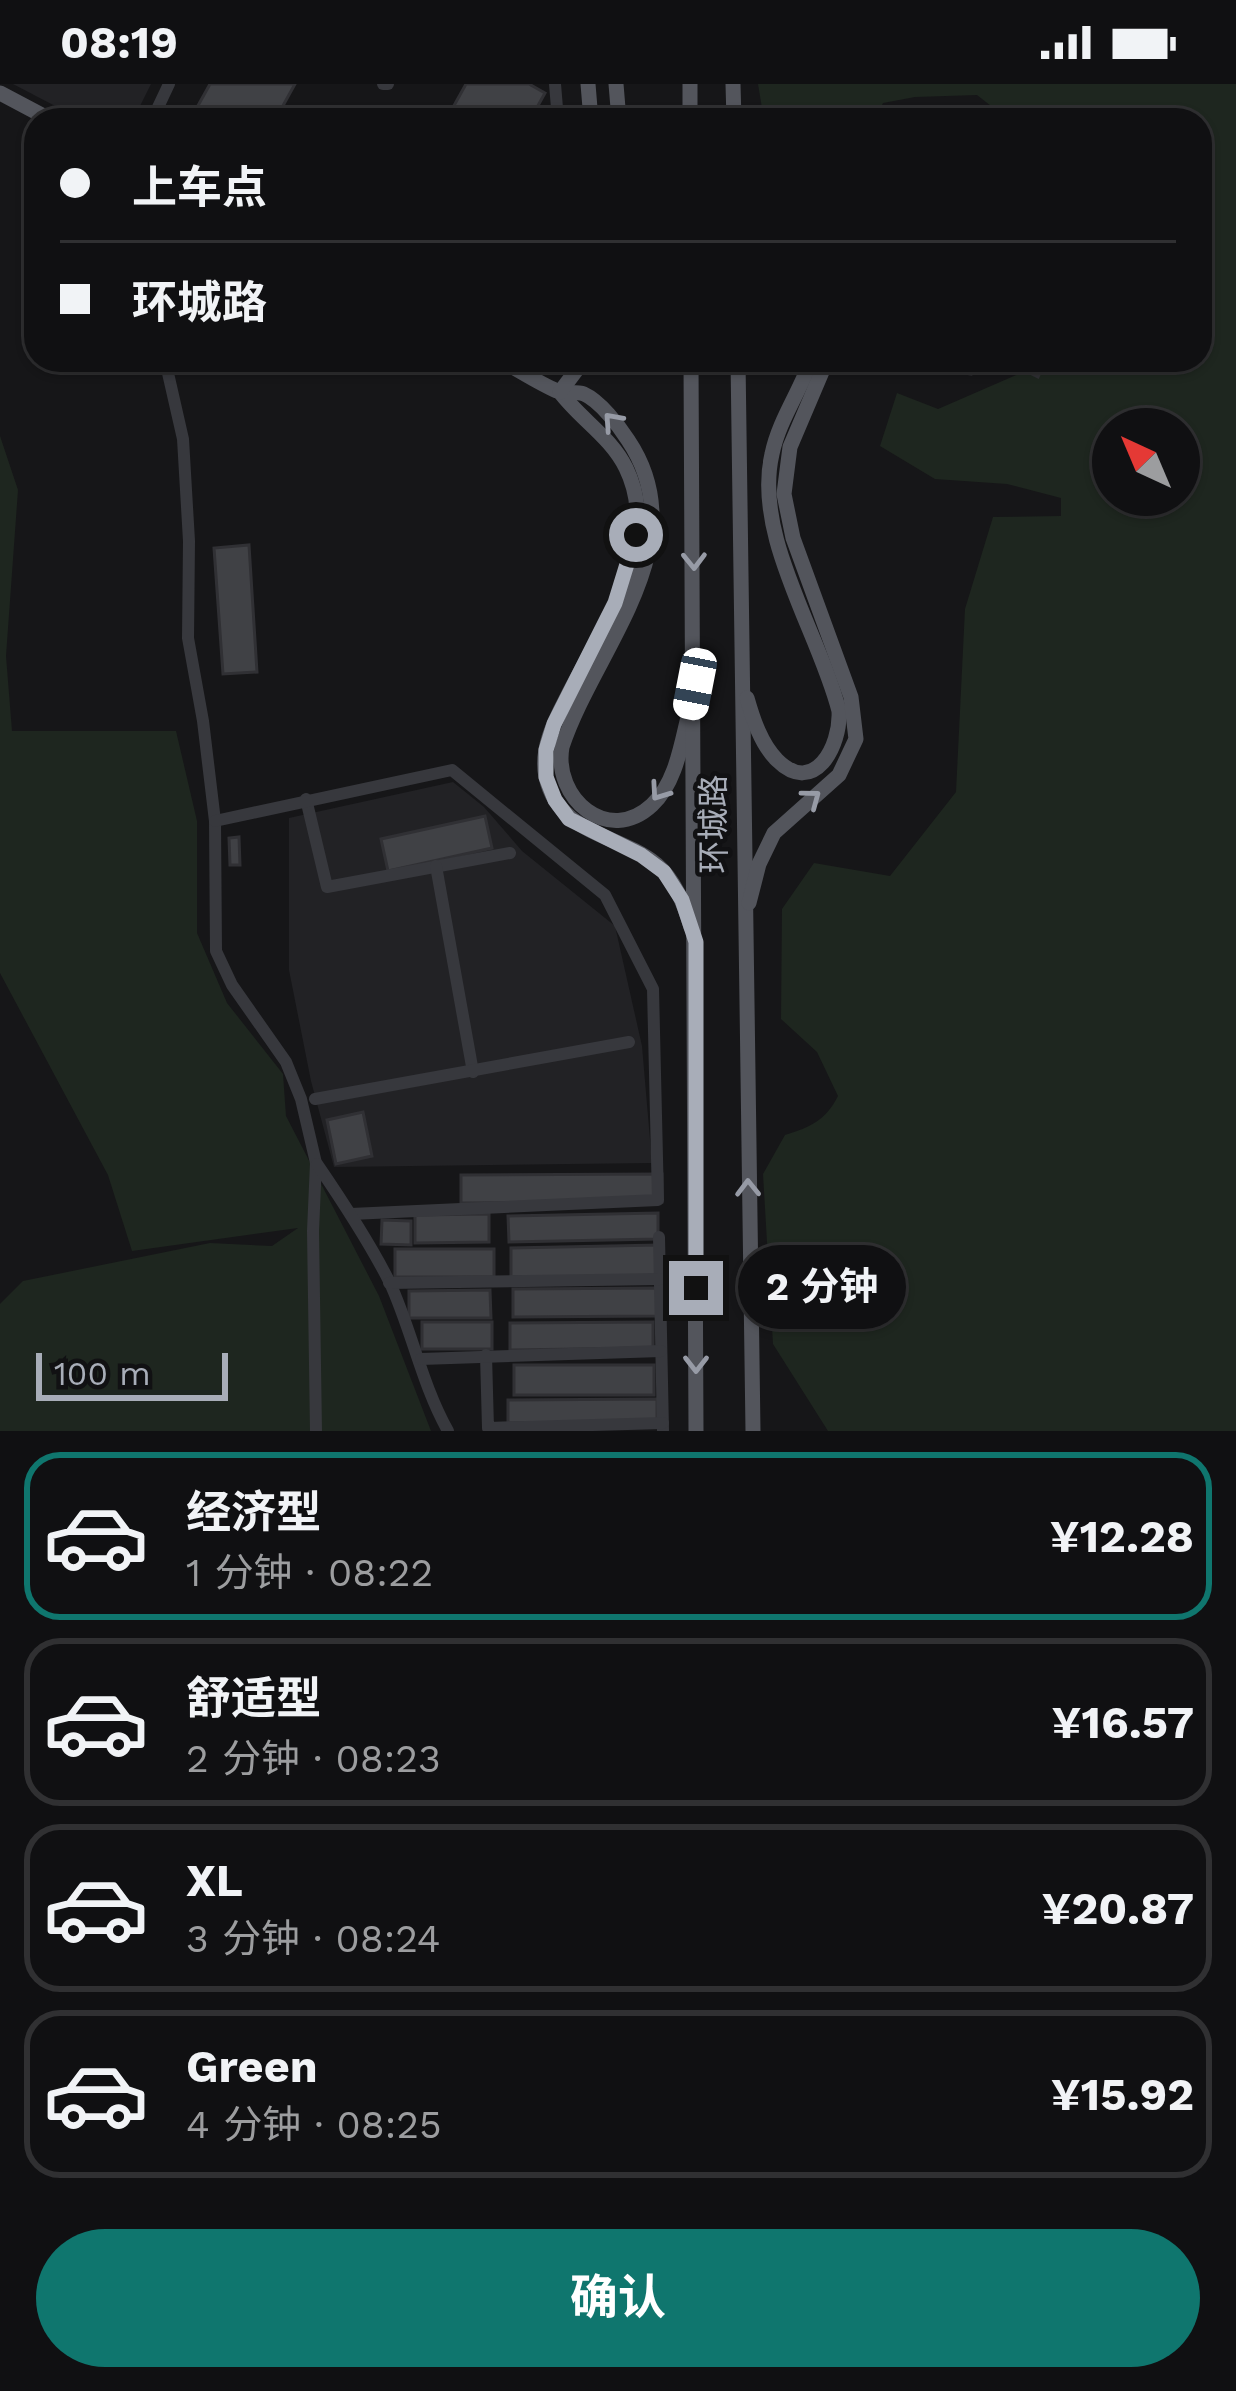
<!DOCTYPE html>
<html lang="zh">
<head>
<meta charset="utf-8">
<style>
  :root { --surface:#101012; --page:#1e1e20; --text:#f1f3f6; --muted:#9c9d9f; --line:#303032; --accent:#0f766e }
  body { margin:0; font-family:"Work Sans","Noto Sans SC",sans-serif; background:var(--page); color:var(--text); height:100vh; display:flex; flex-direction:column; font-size:45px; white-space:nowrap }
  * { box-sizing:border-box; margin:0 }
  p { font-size:39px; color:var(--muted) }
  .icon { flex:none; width:66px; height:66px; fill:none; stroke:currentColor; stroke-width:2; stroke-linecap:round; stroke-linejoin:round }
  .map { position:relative; height:1347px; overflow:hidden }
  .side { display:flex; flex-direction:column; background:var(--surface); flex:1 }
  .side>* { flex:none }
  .banner { position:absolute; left:24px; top:24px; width:1188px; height:264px; border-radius:36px; box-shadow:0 3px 9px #0004,0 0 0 3px var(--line); display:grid; align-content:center; height:264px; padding:0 36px; background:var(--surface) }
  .needle { width:78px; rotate:316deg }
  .tools { position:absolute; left:1092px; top:324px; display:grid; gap:24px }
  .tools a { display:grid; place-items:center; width:108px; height:108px; border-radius:50%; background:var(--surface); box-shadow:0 3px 9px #0004,0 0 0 3px var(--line); font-size:60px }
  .scale { position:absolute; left:36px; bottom:30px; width:192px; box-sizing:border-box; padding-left:12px; border:6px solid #a8adb8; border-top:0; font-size:33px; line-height:42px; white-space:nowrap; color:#a8adb8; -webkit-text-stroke:9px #111113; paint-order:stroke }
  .end { position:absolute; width:54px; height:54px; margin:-27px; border:15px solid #a8adb8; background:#111; box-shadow:0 0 0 6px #111 }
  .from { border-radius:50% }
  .bubble { position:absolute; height:84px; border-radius:42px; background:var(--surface); box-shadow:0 3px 9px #0004,0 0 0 3px var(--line); font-size:39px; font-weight:700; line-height:84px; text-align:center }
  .car { position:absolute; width:36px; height:72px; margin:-36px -18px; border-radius:15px; box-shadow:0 0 9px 3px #0007; background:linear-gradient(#fff 24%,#345 0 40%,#fff 0 76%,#345 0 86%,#fff 0) }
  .banner b { display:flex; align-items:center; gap:42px; height:114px; font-size:45px }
  .banner b+b { border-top:3px solid var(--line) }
  .banner i { width:30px; height:30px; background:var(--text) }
  ul { padding:21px 0 0; list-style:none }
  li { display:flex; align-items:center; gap:36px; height:168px; margin:0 24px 18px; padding:0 12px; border:6px solid var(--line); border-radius:36px }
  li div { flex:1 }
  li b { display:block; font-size:45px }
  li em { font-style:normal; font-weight:700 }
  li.selected { border-color:var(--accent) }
  li>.icon { width:108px; height:108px; stroke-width:1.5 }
  .button { display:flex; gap:24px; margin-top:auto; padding:24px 36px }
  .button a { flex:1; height:138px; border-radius:72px; background:var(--accent); color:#fff; font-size:48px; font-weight:700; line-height:138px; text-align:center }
  .status { display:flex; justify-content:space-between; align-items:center; height:84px; padding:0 60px; background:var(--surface); direction:ltr }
  .status svg { height:33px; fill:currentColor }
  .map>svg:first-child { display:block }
  .built { fill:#222225 }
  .green { fill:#1e261f; fill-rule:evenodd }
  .building { fill:#404145; stroke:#303034; stroke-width:3 }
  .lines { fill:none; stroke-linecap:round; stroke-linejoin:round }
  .minor { stroke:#37383d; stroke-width:12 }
  .major { stroke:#53555c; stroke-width:15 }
  .oneway { stroke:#979ba6 }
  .route { stroke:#a8adb8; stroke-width:15 }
  .labels { text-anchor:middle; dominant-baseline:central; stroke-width:9; stroke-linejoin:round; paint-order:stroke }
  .street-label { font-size:33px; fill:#a8adb8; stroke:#111113 }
</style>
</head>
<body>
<div class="status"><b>08:19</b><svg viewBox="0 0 49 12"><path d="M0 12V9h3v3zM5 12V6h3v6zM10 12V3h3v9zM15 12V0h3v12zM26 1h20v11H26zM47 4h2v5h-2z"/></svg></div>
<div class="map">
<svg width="1236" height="1347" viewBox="0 0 1236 1347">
  <rect width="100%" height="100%" fill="#161618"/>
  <g class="built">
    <path d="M 13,0 L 151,0 L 133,36 L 82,36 Z"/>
    <path d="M 453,698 L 484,723 L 522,767 L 615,842 L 642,962 L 652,1079 L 334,1083 L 311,997 L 289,886 L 289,734 Z"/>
  </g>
  <g class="green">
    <path d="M 758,0 L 1236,0 L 1236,1347 L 828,1347 L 773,1260 L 763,1090 L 785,1051 C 811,1043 826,1036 838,1012 L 817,968 L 781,935 L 782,825 L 814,779 L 890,792 L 956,708 L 965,525 L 993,433 L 1061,432 L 1061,414 L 1007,400 L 935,395 L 880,362 L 897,309 L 938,325 L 1051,276 L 1200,276 L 1200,36 L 1009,36 L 977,11 L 915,13 L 883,19 L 875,36 L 764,36 ZM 1113,345 L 1179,345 L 1179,411 L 1113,411 Z"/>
    <path d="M 0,352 L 18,406 L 6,572 L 12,647 L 176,647 L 197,737 L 197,849 L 227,919 L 283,990 L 286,1032 L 379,1212 L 431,1347 L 0,1347 L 0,1220 L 23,1197 L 210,1159 L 272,1162 L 298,1144 L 132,1167 L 108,1091 L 0,889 Z"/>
  </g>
  <g class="building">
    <path d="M 210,0 L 295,0 L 279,29 L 292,36 L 190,36 Z"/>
    <path d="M 466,0 L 529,0 L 545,9 L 530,36 L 446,36 Z"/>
    <path d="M 932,276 L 973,276 L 971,290 L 931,284 Z"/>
    <path d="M 1004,276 L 1046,276 L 1038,293 Z"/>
    <path d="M 249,461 L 257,588 L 223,590 L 214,464 Z"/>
    <path d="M 485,732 L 492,764 L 388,787 L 381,755 Z"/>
    <path d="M 239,753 L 240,781 L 230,781 L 229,754 Z"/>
    <path d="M 363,1028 L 372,1072 L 336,1080 L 327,1036 Z"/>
    <path d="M 662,1090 L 662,1118 L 461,1119 L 461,1091 Z"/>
    <path d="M 658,1129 L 658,1155 L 509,1158 L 508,1132 Z"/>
    <path d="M 489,1130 L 489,1158 L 415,1159 L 415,1131 Z"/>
    <path d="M 382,1136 L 411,1137 L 411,1161 L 381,1160 Z"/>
    <path d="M 658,1161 L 658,1192 L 511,1193 L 511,1164 Z"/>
    <rect x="395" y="1165" width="99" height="28"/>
    <path d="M 657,1204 L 657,1232 L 513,1233 L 513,1205 Z"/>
    <path d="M 490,1206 L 491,1234 L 409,1234 L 409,1207 Z"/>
    <rect x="422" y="1238" width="70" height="27"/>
    <path d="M 653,1238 L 653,1264 L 510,1266 L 510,1239 Z"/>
    <rect x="514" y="1281" width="140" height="30"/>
    <path d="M 657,1315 L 657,1338 L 508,1339 L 508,1316 Z"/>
  </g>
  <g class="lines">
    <g class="minor">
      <path d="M 383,0 L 388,0"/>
      <path d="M 555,0 L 558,36"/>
      <path d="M 152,36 L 169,0"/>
      <path d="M 165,276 L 183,355 L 189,457 L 188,554 L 203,637 L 215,737 L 216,867 L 232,901 L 286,978 L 301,1015 L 316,1079 L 313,1147 L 316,1347"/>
      <path d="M 306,715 L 327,803 L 510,769"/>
      <path d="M 215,737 L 452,686 L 605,811 L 653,905 L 658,1116 L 351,1130"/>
      <path d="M 436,782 L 473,988"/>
      <path d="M 315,1015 L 629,958"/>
      <path d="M 317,1080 C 343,1118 369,1157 390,1199 C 412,1247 422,1301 448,1347"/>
      <path d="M 659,1153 L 663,1346"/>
      <path d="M 389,1199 L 660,1195"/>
      <path d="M 486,1271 L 488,1344 L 663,1339"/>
      <path d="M 421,1275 L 661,1267"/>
    </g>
    <g class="major">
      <path d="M 588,0 L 591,36"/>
      <path d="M 616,0 L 619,36"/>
      <path d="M 733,0 L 734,36"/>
      <path d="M 0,9 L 51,36"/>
      <path d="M 690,36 L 690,0"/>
      <path d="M 500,276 C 519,286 538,299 557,307 C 565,310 576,307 584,310 C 600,317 619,342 628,356 C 699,462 594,565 562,663 C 553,714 608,762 652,721 C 675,700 681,662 688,633"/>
      <path d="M 691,276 L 696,1347"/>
      <path d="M 738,276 L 753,1347"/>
      <path d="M 560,308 C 580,335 611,353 626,384 C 664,461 599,548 566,615 C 554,638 540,666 546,693 C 559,751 617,749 656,780 C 675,796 684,820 691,843"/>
      <path d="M 560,308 L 584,276"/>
      <path d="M 747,614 C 753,635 761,660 777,676 C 814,713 841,662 839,627 C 819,548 753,452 772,370 C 779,336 800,308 811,276"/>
      <path d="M 749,819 L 759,780 L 774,749 L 839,691 L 856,655 L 851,613 L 793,454 L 784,410 L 790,363 L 827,276"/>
    </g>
  </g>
  <defs><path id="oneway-chevron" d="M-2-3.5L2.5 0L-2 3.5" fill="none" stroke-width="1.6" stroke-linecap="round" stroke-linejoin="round" transform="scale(3)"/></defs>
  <g class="oneway">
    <use href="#oneway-chevron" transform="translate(612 337) rotate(-132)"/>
    <use href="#oneway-chevron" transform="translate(694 477) rotate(89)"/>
    <use href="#oneway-chevron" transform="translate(659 708) rotate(125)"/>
    <use href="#oneway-chevron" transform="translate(812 714) rotate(-37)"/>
    <use href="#oneway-chevron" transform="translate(748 1104) rotate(-91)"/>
    <use href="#oneway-chevron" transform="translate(696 1280) rotate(90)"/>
  </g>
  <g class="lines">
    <path class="route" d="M 636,451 L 615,519 L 554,640 L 546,666 L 546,693 L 555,716 L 569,735 L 641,771 L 664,788 L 682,816 L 696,858 L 696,1204"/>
  </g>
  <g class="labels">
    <g class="street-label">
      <text transform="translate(713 740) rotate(-90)">环城路</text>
    </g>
  </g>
</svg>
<div class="tools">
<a><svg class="needle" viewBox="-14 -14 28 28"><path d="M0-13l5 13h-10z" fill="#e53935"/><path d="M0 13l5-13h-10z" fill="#9c9d9f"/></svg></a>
</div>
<div class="scale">100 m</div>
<i class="end from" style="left:636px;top:451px"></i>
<i class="end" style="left:696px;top:1204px"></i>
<div class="bubble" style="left:738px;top:1161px;width:168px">2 分钟</div>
<i class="car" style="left:695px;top:600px;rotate:191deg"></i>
<div class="banner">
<b><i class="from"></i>上车点</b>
<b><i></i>环城路</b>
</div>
</div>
<section class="side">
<ul>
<li class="selected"><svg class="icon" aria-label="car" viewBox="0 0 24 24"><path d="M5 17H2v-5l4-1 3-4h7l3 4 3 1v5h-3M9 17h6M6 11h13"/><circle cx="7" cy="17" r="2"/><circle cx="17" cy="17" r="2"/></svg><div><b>经济型</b><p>1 分钟 · 08:22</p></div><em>¥12.28</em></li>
<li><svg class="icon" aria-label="car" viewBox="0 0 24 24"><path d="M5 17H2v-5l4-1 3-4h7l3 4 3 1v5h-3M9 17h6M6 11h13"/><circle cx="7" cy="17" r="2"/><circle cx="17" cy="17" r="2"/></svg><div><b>舒适型</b><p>2 分钟 · 08:23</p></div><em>¥16.57</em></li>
<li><svg class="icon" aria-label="car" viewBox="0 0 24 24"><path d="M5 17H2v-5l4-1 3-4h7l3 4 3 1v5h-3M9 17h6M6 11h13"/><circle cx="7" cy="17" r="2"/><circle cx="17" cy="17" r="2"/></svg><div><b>XL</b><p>3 分钟 · 08:24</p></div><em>¥20.87</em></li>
<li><svg class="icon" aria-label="car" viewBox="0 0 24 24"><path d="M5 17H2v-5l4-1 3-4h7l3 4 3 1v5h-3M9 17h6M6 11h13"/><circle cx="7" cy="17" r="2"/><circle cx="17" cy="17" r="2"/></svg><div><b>Green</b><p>4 分钟 · 08:25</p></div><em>¥15.92</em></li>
</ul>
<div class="button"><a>确认</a></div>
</section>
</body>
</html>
